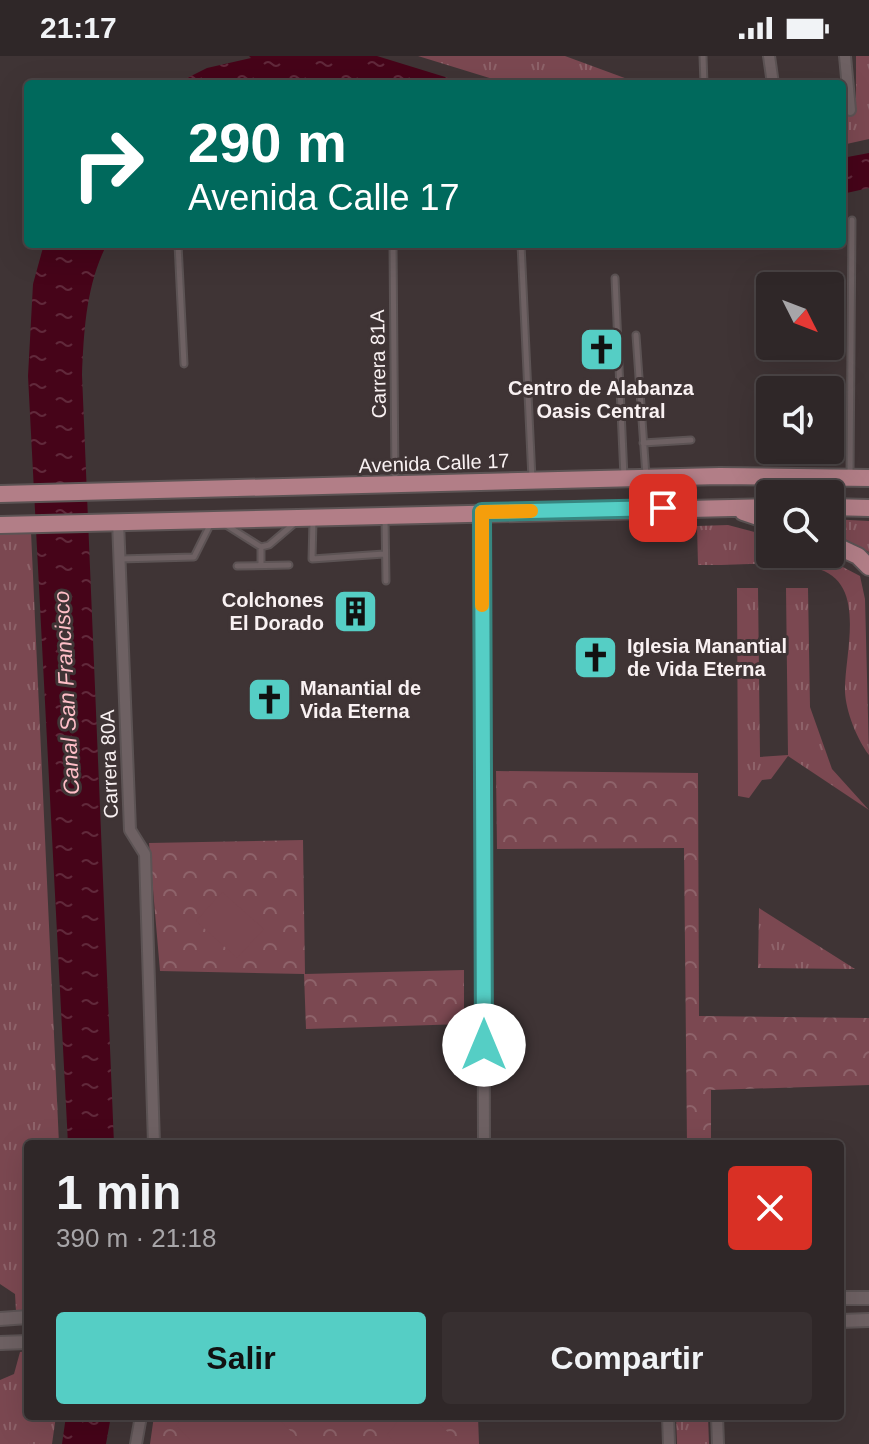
<!DOCTYPE html>
<html lang="es">
<meta charset="utf-8">
<style>
body{margin:0;font-family:Arial,sans-serif;background:#372f30;color:#f1f3f6;height:100vh;display:flex;flex-direction:column;font-size:30px;white-space:nowrap}
*{box-sizing:border-box;margin:0}
p{font-size:26px;color:#a7a5a8}
.icon{flex:none;width:44px;height:44px;fill:none;stroke:currentColor;stroke-width:2;stroke-linecap:round;stroke-linejoin:round}
.map{position:relative;flex:1;overflow:hidden}
.panel{position:absolute;left:24px;top:1084px;width:820px;height:280px;display:flex;flex-direction:column;background:#2f2728;border-radius:8px;box-shadow:0 8px 32px #0002,0 0 0 2px #4a4445}
.panel>*{flex:none}
.top-card{position:absolute;left:24px;top:24px;width:822px;height:168px;border-radius:8px;box-shadow:0 8px 32px #0002,0 0 0 2px #4a4445;background:#00695c;color:#fff;overflow:hidden}
.needle{width:52px;rotate:132deg}
.tools{position:absolute;left:756px;top:216px;display:grid;gap:16px}
.tools a{display:grid;place-items:center;width:88px;height:88px;border-radius:8px;background:#2f2728;box-shadow:0 8px 32px #0002,0 0 0 2px #4a4445;font-size:40px}
.pin{position:absolute;display:grid;place-items:center;width:68px;height:68px;color:#fff;margin:-34px;border-radius:16px;box-shadow:0 4px 12px #0006}
.me{position:absolute;width:88px;margin:-44px;rotate:0deg;stroke-linejoin:round;filter:drop-shadow(0 0 6px #0008)}
.turn{display:flex;align-items:center;gap:28px;height:168px;padding:0 32px;font-size:36px}
.turn .icon{width:104px;height:104px;stroke-width:2.5}
.turn b{display:block;font-size:56px;line-height:68px}
.round{display:grid;place-items:center;flex:none;width:84px;height:84px;border-radius:8px;background:#372f30}
.summary{display:flex;align-items:center;justify-content:space-between;height:136px;padding:0 32px}
h1{font-size:48px;font-weight:800;line-height:60px}
.button{display:flex;gap:16px;margin-top:auto;padding:16px 32px}
.button a{flex:1;height:92px;border-radius:8px;background:#55cec5;color:#111;font-size:32px;font-weight:800;line-height:92px;text-align:center}
.button a+a{background:#372f30;color:#f1f3f6}
.status{display:flex;justify-content:space-between;align-items:center;height:56px;padding:0 40px;background:#2f2728;direction:ltr}
.status svg{height:22px;fill:currentColor}
.map>svg:first-child{display:block}
.grass{fill:url(#grass-tufts)}
.forest{fill:url(#forest-crowns)}
.pitch{fill:#7b4851}
.water{fill:url(#water-ripples)}
.lines{fill:none;stroke-linecap:round;stroke-linejoin:round}
.service-casing{stroke:#5c5354;stroke-width:9}
.minor-casing{stroke:#5c5354;stroke-width:14}
.tertiary-casing{stroke:#5c5354;stroke-width:16}
.primary-casing{stroke:#5c5354;stroke-width:20}
.service{stroke:#6e6163;stroke-width:5}
.minor{stroke:#6e6163;stroke-width:10}
.tertiary{stroke:#6e6163;stroke-width:12}
.primary{stroke:#b27e87;stroke-width:16}
.route-casing{stroke:#378680;stroke-width:20}
.route{stroke:#55cec5;stroke-width:14}
.slow{stroke:#f59e0b;stroke-width:14}
.labels{text-anchor:middle;stroke-width:6;stroke-linejoin:round;paint-order:stroke}
.street-label{font-size:20px;fill:#f9f1f2;stroke:#3f3435}
.poi-label{font-size:20px;font-weight:bold;fill:#f9f1f2;stroke:#3f3435;text-anchor:start}
.water-label{font-size:22px;font-style:italic;fill:#febec7;stroke:#3f3435}
</style>
<div class="status"><b>21:17</b><svg viewBox="0 0 49 12"><path d="M0 12V9h3v3zM5 12V6h3v6zM10 12V3h3v9zM15 12V0h3v12zM26 1h20v11H26zM47 4h2v5h-2z"/></svg></div>
<div class="map">
<svg width="869" height="1388" viewBox="0 0 869 1388">
<defs>
<pattern id="grass-tufts" width="24" height="20" patternUnits="userSpaceOnUse" patternTransform="scale(2)"><rect width="24" height="20" fill="#7b4851"/><path d="M3 7l-1-3M5 7V3M7 7l1-3M15 17l-1-3M17 17v-4M19 17l1-3" fill="none" stroke="#8e636a"/></pattern>
<pattern id="forest-crowns" width="20" height="18" patternUnits="userSpaceOnUse" patternTransform="scale(2)"><rect width="20" height="18" fill="#7b4851"/><path d="M2 6a3 3 0 1 1 6 0M12 15a3 3 0 1 1 6 0" fill="none" stroke="#8e636a"/></pattern>
<pattern id="water-ripples" width="26" height="14" patternUnits="userSpaceOnUse" patternTransform="scale(2)"><rect width="26" height="14" fill="#460419"/><path d="M2 4q2-2 4 0t4 0M15 11q2-2 4 0t4 0" fill="none" stroke="#61293b"/></pattern>
</defs>
<rect width="100%" height="100%" fill="#3f3435"/>
<path class="grass" d="M418 0H565L641 28H509Z
M856 0H869V83L842 89V53L856 52Z
M830 463 869 465V496L830 475Z
M728 469 770 480V498H818L860 520 865 543 869 699C857 683 846 656 845 636 844 597 869 525 815 512 779 504 735 510 698 509L697 470Z
M31 476 59 1088H28V1255H16L15 1238 0 1228V478Z
M737 532H758L760 701 788 699 786 532H808L810 651 832 713 869 754 788 700 771 723 762 724 749 742 738 740Z
M759 852 855 913 758 912Z
M28 1295V1360H56L52 1388H0V1324L14 1318 20 1296Z
M676 1360H708L709 1388H677Z"/>
<path class="forest" d="M496 715 698 717 699 960 869 962V1029L711 1034V1088H687L684 792 497 793Z
M303 784 305 918 464 914V968L306 973 304 918 160 915 149 787Z
M154 1360H478L479 1388H150Z"/>
<path class="pitch" d="M222 836 264 873 237 902 196 865Z
M185 1360H275L304 1388H195L176 1370Z
M402 1360H430L459 1386 397 1388 387 1379Z"/>
<path class="water" d="M249 0H377L468 28H175L207 12 251 2Z
M869 97V132L842 138V102Z
M44 188H107C86 229 84 274 82 319L114 1088H68L28 320 33 228Z
M66 1360H111L106 1388H62Z"/>
<g class="lines">
<defs>
<path id="service" d="M703 0 704 28
M178 188 184 308
M393 188 395 427
M521 188 532 423
M615 222 624 421
M636 279 646 420
M643 387 691 384
M850 419 852 164
M385 463 386 525
M313 465 312 503 384 498
M226 469 261 491 269 489 296 466
M261 491V509
M119 503 194 501 211 467
M237 510 289 509"/>
<path id="minor" d="M769 0 773 28
M845 0 850 54
M482 456 484 1088
M118 465 130 774 145 798 154 1088
M668 1360 669 1388
M717 1360 718 1388
M136 1388 141 1360"/>
<path id="tertiary" d="M840 1242H869
M0 1263 28 1261
M840 1265 869 1264
M0 1287 28 1286"/>
<path id="primary" d="M0 438 720 420 869 422
M830 451 869 452
M743 456 770 465
M0 469 770 451
M830 487 858 500 869 511"/>
</defs>
<use href="#service" class="service-casing"/>
<use href="#minor" class="minor-casing"/>
<use href="#tertiary" class="tertiary-casing"/>
<use href="#primary" class="primary-casing"/>
<use href="#service" class="service"/>
<use href="#minor" class="minor"/>
<use href="#tertiary" class="tertiary"/>
<use href="#primary" class="primary"/>
</g>
<g class="lines">
<defs>
<path id="route" d="M484 989 482 456 663 452"/>
</defs>
<use href="#route" class="route-casing"/>
<use href="#route" class="route"/>
<path class="slow" d="M482 549V456L531 455"/>
</g>
<defs>
<symbol id="church-square" viewBox="-11 -11 22 22"><rect x="-9" y="-9" width="18" height="18" rx="4" fill="#55cec5" stroke="#3f3435"/><path d="M-1.2-6h2.4v3.5h3.3v2.4h-3.3V6h-2.4V-.1h-3.3v-2.4h3.3Z" fill="#111"/></symbol>
<symbol id="building-square" viewBox="-11 -11 22 22"><rect x="-9" y="-9" width="18" height="18" rx="4" fill="#55cec5" stroke="#3f3435"/><path d="M-4-6H4V6H1V3H-1V6H-4ZM-2.5-4.3h1.7v1.8h-1.7ZM.8-4.3h1.7v1.8H.8ZM-2.5-1h1.7V.8h-1.7ZM.8-1h1.7V.8H.8Z" fill="#111"/></symbol>
</defs>
<g fill-rule="evenodd">
<use href="#church-square" x="576" y="268" width="51" height="51"/>
<use href="#building-square" x="330" y="530" width="51" height="51"/>
<use href="#church-square" x="570" y="576" width="51" height="51"/>
<use href="#church-square" x="244" y="618" width="51" height="51"/>
</g>
<g class="labels">
<g class="street-label">
<text transform="translate(378 308) rotate(-91)" y="7">Carrera 81A</text>
<text transform="translate(434 407) rotate(-2)" y="7">Avenida Calle 17</text>
<text transform="translate(109 708) rotate(-92)" y="7">Carrera 80A</text>
</g>
<g class="poi-label">
<text x="601" y="339" text-anchor="middle">Centro de Alabanza<tspan x="601" dy="23">Oasis Central</tspan></text>
<text x="324" y="551" text-anchor="end">Colchones<tspan x="324" dy="23">El Dorado</tspan></text>
<text x="627" y="597">Iglesia Manantial<tspan x="627" dy="23">de Vida Eterna</tspan></text>
<text x="300" y="639">Manantial de<tspan x="300" dy="23">Vida Eterna</tspan></text>
</g>
<g class="water-label">
<text transform="translate(66 637) rotate(-93)" y="8">Canal San Francisco</text>
</g>
</g>
</svg>
<div class="tools">
<a><svg class="needle" viewBox="-14 -14 28 28"><path d="M0-13l5 13h-10z" fill="#e53935"/><path d="M0 13l5-13h-10z" fill="#a7a5a8"/></svg></a>
<a><svg class="icon" aria-label="sound" viewBox="0 0 24 24"><path d="M4 9h4l5-4v14l-5-4H4zM17 9q2 3 0 6"/></svg></a>
<a><svg class="icon" aria-label="search" viewBox="0 0 24 24"><circle cx="10" cy="10" r="6"/><path d="M15 15l6 6"/></svg></a>
</div>
<div class="pin" style="left:663px;top:452px;background:#d93025"><svg class="icon" aria-label="arrive" viewBox="0 0 24 24"><path d="M6 21V4h12l-3 4 3 4H6"/></svg></div>
<svg class="me" style="left:484px;top:989px" viewBox="-20 -20 40 40"><circle r="19" fill="#fff"/><path d="M0-13L10 11 0 6-10 11z" fill="#55cec5"/></svg>
<div class="top-card">
<div class="turn"><svg class="icon" aria-label="right" viewBox="0 0 24 24"><path d="M7 20v-9h11M14 6l5 5-5 5"/></svg><div><b>290 m</b>Avenida Calle 17</div></div>
</div>
<section class="panel">
<div class="summary"><div><h1>1 min</h1><p>390 m · 21:18</p></div><a class="round" style="background:#d93025;color:#fff"><svg class="icon" aria-label="close" viewBox="0 0 24 24"><path d="M6 6l12 12M18 6L6 18"/></svg></a></div>
<div class="button"><a>Salir</a><a>Compartir</a></div>
</section>
</div>
